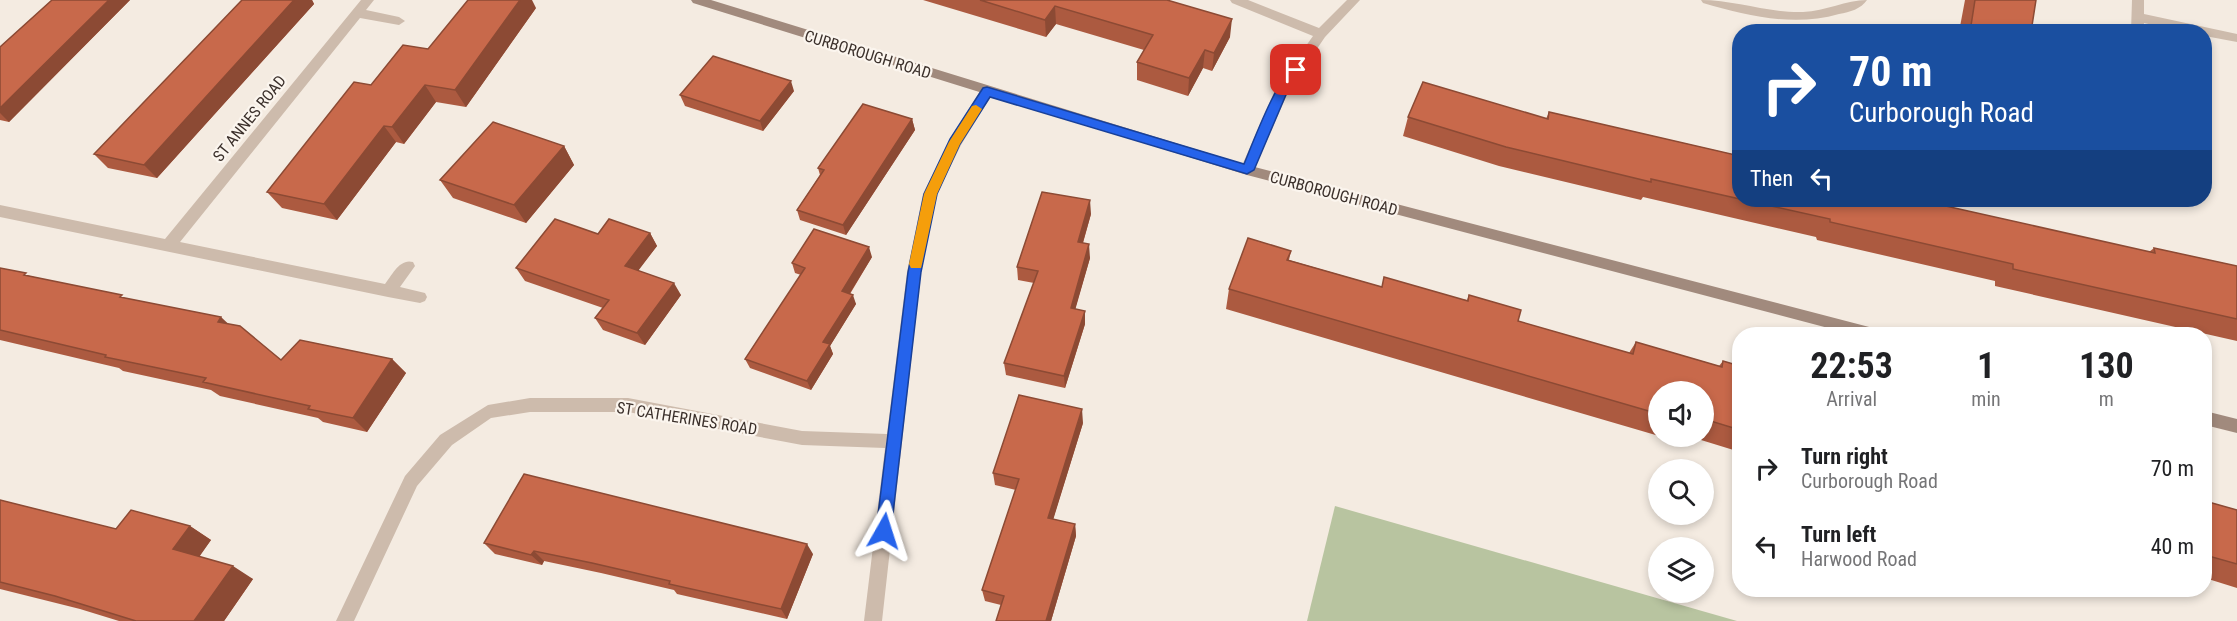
<!DOCTYPE html>
<style>
body{margin:0;font-family:"Roboto Condensed",sans-serif;background:#f6f6f6;color:#202124;height:100vh;display:flex;flex-direction:column;font-size:22px;white-space:nowrap}
*{box-sizing:border-box;margin:0}
p{font-size:20px;color:#757577}
.icon{flex:none;width:33px;height:33px;fill:none;stroke:currentColor;stroke-width:2;stroke-linecap:round;stroke-linejoin:round}
.map{position:relative;flex:1;overflow:hidden}
.panel{position:absolute;left:1732px;top:327px;width:480px;height:270px;display:flex;flex-direction:column;background:#fff;border-radius:24px;box-shadow:0 3px 9px #0003}
.panel>*{flex:none}
.top-card{position:absolute;left:1732px;top:24px;width:480px;height:183px;border-radius:24px;box-shadow:0 3px 9px #0003;background:#1a4fa0;color:#fff;overflow:hidden}
.buttons{position:absolute;left:1648px;top:381px;display:grid;gap:12px}
.buttons a{display:grid;place-items:center;width:66px;height:66px;border-radius:50%;background:#fff;box-shadow:0 3px 9px #0003;font-size:30px}
.pin{position:absolute;display:grid;place-items:center;width:51px;height:51px;color:#fff;margin:-26px;border-radius:12px;box-shadow:0 3px 9px #0006}
.me{position:absolute;width:66px;margin:-33px;rotate:6deg;stroke-linejoin:round;filter:drop-shadow(0 0 4px #0008)}
.turn{display:flex;align-items:center;gap:21px;height:126px;padding:0 18px;font-size:27px}
.turn .icon{width:78px;height:78px;stroke-width:2.5}
.turn b{display:block;font-size:42px;line-height:51px}
.then{display:flex;align-items:center;height:57px;padding:0 18px;background:#0003;gap:12px;font-size:22px}
.eta{display:flex;justify-content:space-evenly;align-items:center;height:102px;text-align:center}
.eta b{font-size:36px;font-weight:700;line-height:42px}
ul{padding:0;list-style:none}
li{display:flex;align-items:center;gap:18px;height:78px;padding:0 18px}
li div{flex:1}
li b{display:block;font-size:22px}
li em{font-style:normal}
.map>svg:first-child{display:block}
.green{fill:#b8c4a0}
.lines{fill:none;stroke-linecap:round;stroke-linejoin:round}
.lane{fill:#cdbbac;fill-rule:evenodd}
.street{fill:#cdbbac;fill-rule:evenodd}
.secondary{fill:#a18a7d;fill-rule:evenodd}
.wall{fill:#ac5a40}
.shaded-wall{fill:#8c4a34}
.building{fill:#c8694b;stroke:#8c4a34;stroke-width:1.5}
.route{fill:#2563eb;stroke:#184099;stroke-width:1.5}
.slow{fill:#f59e0b}
.labels{text-anchor:middle;stroke-width:4.5;stroke-linejoin:round;paint-order:stroke}
.street-label{font-size:16px;fill:#3b302b;stroke:#fbf5ee}
</style>
<div class="map">
<svg width="2237" height="621" viewBox="0 0 2237 621">
<rect width="100%" height="100%" fill="#f4ebe1"/>
<path class="green" d="M1335 506 1737 621H1307Z"/>
<g class="lines">
<path class="lane" d="M2132 0H2144V14L2237 34V42L2205 36V32H2184L2144 23 2143 32H2131Z"/>
<path class="street" d="M361 0H374L366 10 399 17 405 21 399 25 360 18 180 242 385 284C392 275 400 258 413 262L415 266 400 287 425 293 427 297 425 301 420 303 388 297 0 217V205L165 239Z
M1230 0H1248L1319 28 1347 0H1360L1325 37 1289 90 1254 170 1247 175 1240 170 1276 88 1313 36 1232 3Z
M1701 0C1735 0 1768 13 1803 12 1826 11 1846 0 1867 0 1861 9 1850 12 1839 14 1794 27 1747 16 1703 3Z
M987 86 994 91 961 145 937 194 921 272 882 621H864L885 448 802 445 628 412H530L491 418 452 445 417 486 354 621H336L405 476 440 435 488 405 530 398H628L802 431 887 434 907 272 923 194 950 139 982 88Z"/>
<path class="secondary" d="M691 0H711L1247 165 1873 328 1878 329 1881 334H1851L1247 175 693 3Z
M2205 411 2237 419V433L2205 425Z"/>
</g>
<path class="wall" d="M52 0H130L9 122 0 120V47Z
M242 0H312L314 4 157 178 108 168 94 154Z
M923 0H1167L1230 37 1212 71 1203 68 1188 96 1137 80V62L1144 50 1056 24 1046 37Z
M1965 0H2036L2031 32H1959Z
M536 8 466 107 436 102 404 144 396 142 337 220 282 208 267 192 371 85 428 49Z
M794 91 763 131 685 106 680 95Z
M1549 112 1740 156V200H1919L2149 252 2154 248 2237 266V341L1995 286V281L1817 240 1816 237 1643 197 1641 200 1499 166 1403 136 1408 117 1546 119Z
M912 119 915 130 846 235 800 220 797 210 820 175 818 168Z
M564 146 574 165 526 223 453 198 440 180Z
M1091 214 1083 243 1090 258 1075 309 1085 324 1065 388 1006 375 1004 363 1034 283 1018 280 1017 267Z
M650 233 657 246 638 270 681 295 645 345 603 330 595 318 603 308 525 281 516 268 598 234Z
M1291 251 1289 260 1382 287 1467 300 1469 295 1518 321 1629 353 1636 342 1719 366 1723 361 1740 366V452L1688 436H1704V392H1659V436L1226 309 1229 289Z
M872 257 850 294 856 304 830 346 833 354 811 390 750 368 745 359 801 275 795 273 792 263Z
M0 268 30 276 125 298 227 324 281 360 392 359 406 373 367 432 323 422 318 418 220 396 211 390 123 371 119 368 0 340Z
M1083 423 1053 519 1075 524 1076 536 1051 621H996L1001 605 985 601 982 590 1016 490 995 485 993 473Z
M1661 436H1688L1683 443Z
M0 500 116 529 190 526 211 540 199 556 253 579 224 621H119L80 609 0 589Z
M2205 501 2237 510V588L2205 578Z
M484 543 813 554 787 619 677 594 674 590 601 573 544 561 542 565 495 554Z"/>
<path class="shaded-wall" d="M109 0H130L9 122 0 113V108Z
M294 0H312L314 4 157 178 144 165Z
M520 0H532L536 8 466 107 455 90Z
M1055 6 1056 24 1046 37 1045 20Z
M1232 19 1230 37 1212 71 1214 53Z
M1205 50 1203 68 1188 96 1189 78Z
M791 81 794 91 763 131 760 121Z
M425 85 436 102 404 144 392 127Z
M912 119 915 130 846 235 843 225Z
M384 126 396 142 337 220 324 204Z
M564 146 574 165 526 223 514 205Z
M1090 200 1091 214 1079 256 1078 242Z
M650 233 657 246 632 279 625 266Z
M1089 244 1090 258 1072 321 1071 308Z
M869 247 872 257 845 301 842 291Z
M674 283 681 295 645 345 637 333Z
M853 295 856 304 830 346 833 354 811 390 807 381 823 342Z
M1085 311V324L1065 388 1064 376Z
M221 317 237 332 218 322Z
M392 359 406 373 367 432 353 418Z
M1082 409 1083 423 1050 530 1048 518Z
M1075 524 1076 536 1051 621H1046Z
M190 526 211 540 195 563 173 549Z
M807 544 813 554 787 619 781 609Z
M534 551 544 561 542 565 531 555Z
M233 566 253 579 224 621H194Z"/>
<path class="building" d="M52 0H109L0 108V47Z
M242 0H294L144 165 94 154Z
M468 0H520L455 90 425 85 392 127 384 126 324 204 267 192 354 82 371 85 403 45 428 49Z
M980 0H1167L1232 19 1214 53 1205 50 1189 78 1137 62 1153 35 1055 6 1045 20Z
M1975 0H2036L2031 32H1970Z
M713 56 791 81 760 121 680 95Z
M1423 82 1548 119 1549 112 1740 156V199L1651 179V182L1506 147 1408 117Z
M863 104 912 119 843 225 797 210 824 170 818 168Z
M493 122 564 146 514 205 440 180Z
M1042 192 1090 200 1078 242 1089 244 1071 308 1085 311 1064 376 1004 363 1038 271 1017 267Z
M1744 200H1919L2155 253 2154 248 2237 266V319L2013 269V264L1830 222V219Z
M555 219 598 234 609 219 650 233 625 266 674 283 637 333 595 318 609 300 516 268Z
M814 229 869 247 842 291 853 295 823 342 830 344 807 381 745 359 805 268 792 263Z
M1248 238 1291 251 1287 260 1382 287 1384 277 1468 301 1469 295 1521 310 1518 321 1633 354 1636 342 1722 367 1723 361 1740 366V430L1704 419V392H1659V414L1229 289Z
M0 268 26 273 24 275 122 295 120 297 221 317 218 322 240 326 281 360 300 340 392 359 353 418 308 409 310 406 203 382 206 378 105 357 106 355 0 330Z
M1019 395 1082 409 1048 518 1075 524 1046 621H996L1004 596 982 590 1019 479 993 473Z
M524 474 807 544 781 609 669 584 670 581 592 563 534 551 531 555 484 543Z
M0 500 116 529 131 510 190 526 173 549 233 566 194 621H136L55 596 0 582Z
M2205 501 2237 510V564L2205 555Z"/>
<path class="route" d="M1296 66 1302 70 1288 90 1254 170 1247 174 990 97 960 144 937 194 921 272 891 531 889 536 884 538 878 536 876 531 908 272 924 194 950 139 983 88 987 87 1244 164C1252 145 1279 72 1296 66Z"/>
<path class="slow" d="M976 105 982 109 960 144 937 194 922 264 921 268H911L909 264 924 194 949 142 972 106Z"/>
<g class="labels">
<g class="street-label">
<text transform="translate(868 54) rotate(17)" y="6">CURBOROUGH ROAD</text>
<text transform="translate(249 118) rotate(-51)" y="6">ST ANNES ROAD</text>
<text transform="translate(1334 193) rotate(15)" y="6">CURBOROUGH ROAD</text>
<text transform="translate(687 418) rotate(9)" y="6">ST CATHERINES ROAD</text>
</g>
</g>
</svg>
<div class="buttons">
<a><svg class="icon" aria-label="sound" viewBox="0 0 24 24"><path d="M4 9h4l5-4v14l-5-4H4zM17 9q2 3 0 6"/></svg></a>
<a><svg class="icon" aria-label="search" viewBox="0 0 24 24"><circle cx="10" cy="10" r="6"/><path d="M15 15l6 6"/></svg></a>
<a><svg class="icon" aria-label="layers" viewBox="0 0 24 24"><path d="M12 4l9 5-9 5-9-5zM3 14l9 5 9-5"/></svg></a>
</div>
<div class="pin" style="left:1296px;top:70px;background:#d93025"><svg class="icon" aria-label="arrive" viewBox="0 0 24 24"><path d="M6 21V4h12l-3 4 3 4H6"/></svg></div>
<svg class="me" style="left:884px;top:531px" viewBox="-20 -20 40 40"><path d="M0-17L14 15 0 8-14 15z" fill="#2563eb" stroke="#fff" stroke-width="4"/></svg>
<div class="top-card">
<div class="turn"><svg class="icon" aria-label="right" viewBox="0 0 24 24"><path d="M7 20v-9h11M14 6l5 5-5 5"/></svg><div><b>70 m</b>Curborough Road</div></div>
<div class="then">Then<svg class="icon" aria-label="left" viewBox="0 0 24 24"><path d="M17 20v-9H6M10 6l-5 5 5 5"/></svg></div>
</div>
<section class="panel">
<div class="eta">
<div><b>22:53</b><p>Arrival</p></div>
<div><b>1</b><p>min</p></div>
<div><b>130</b><p>m</p></div>
</div>
<ul>
<li><svg class="icon" aria-label="right" viewBox="0 0 24 24"><path d="M7 20v-9h11M14 6l5 5-5 5"/></svg><div><b>Turn right</b><p>Curborough Road</p></div><em>70 m</em></li>
<li><svg class="icon" aria-label="left" viewBox="0 0 24 24"><path d="M17 20v-9H6M10 6l-5 5 5 5"/></svg><div><b>Turn left</b><p>Harwood Road</p></div><em>40 m</em></li>
</ul>
</section>
</div>
